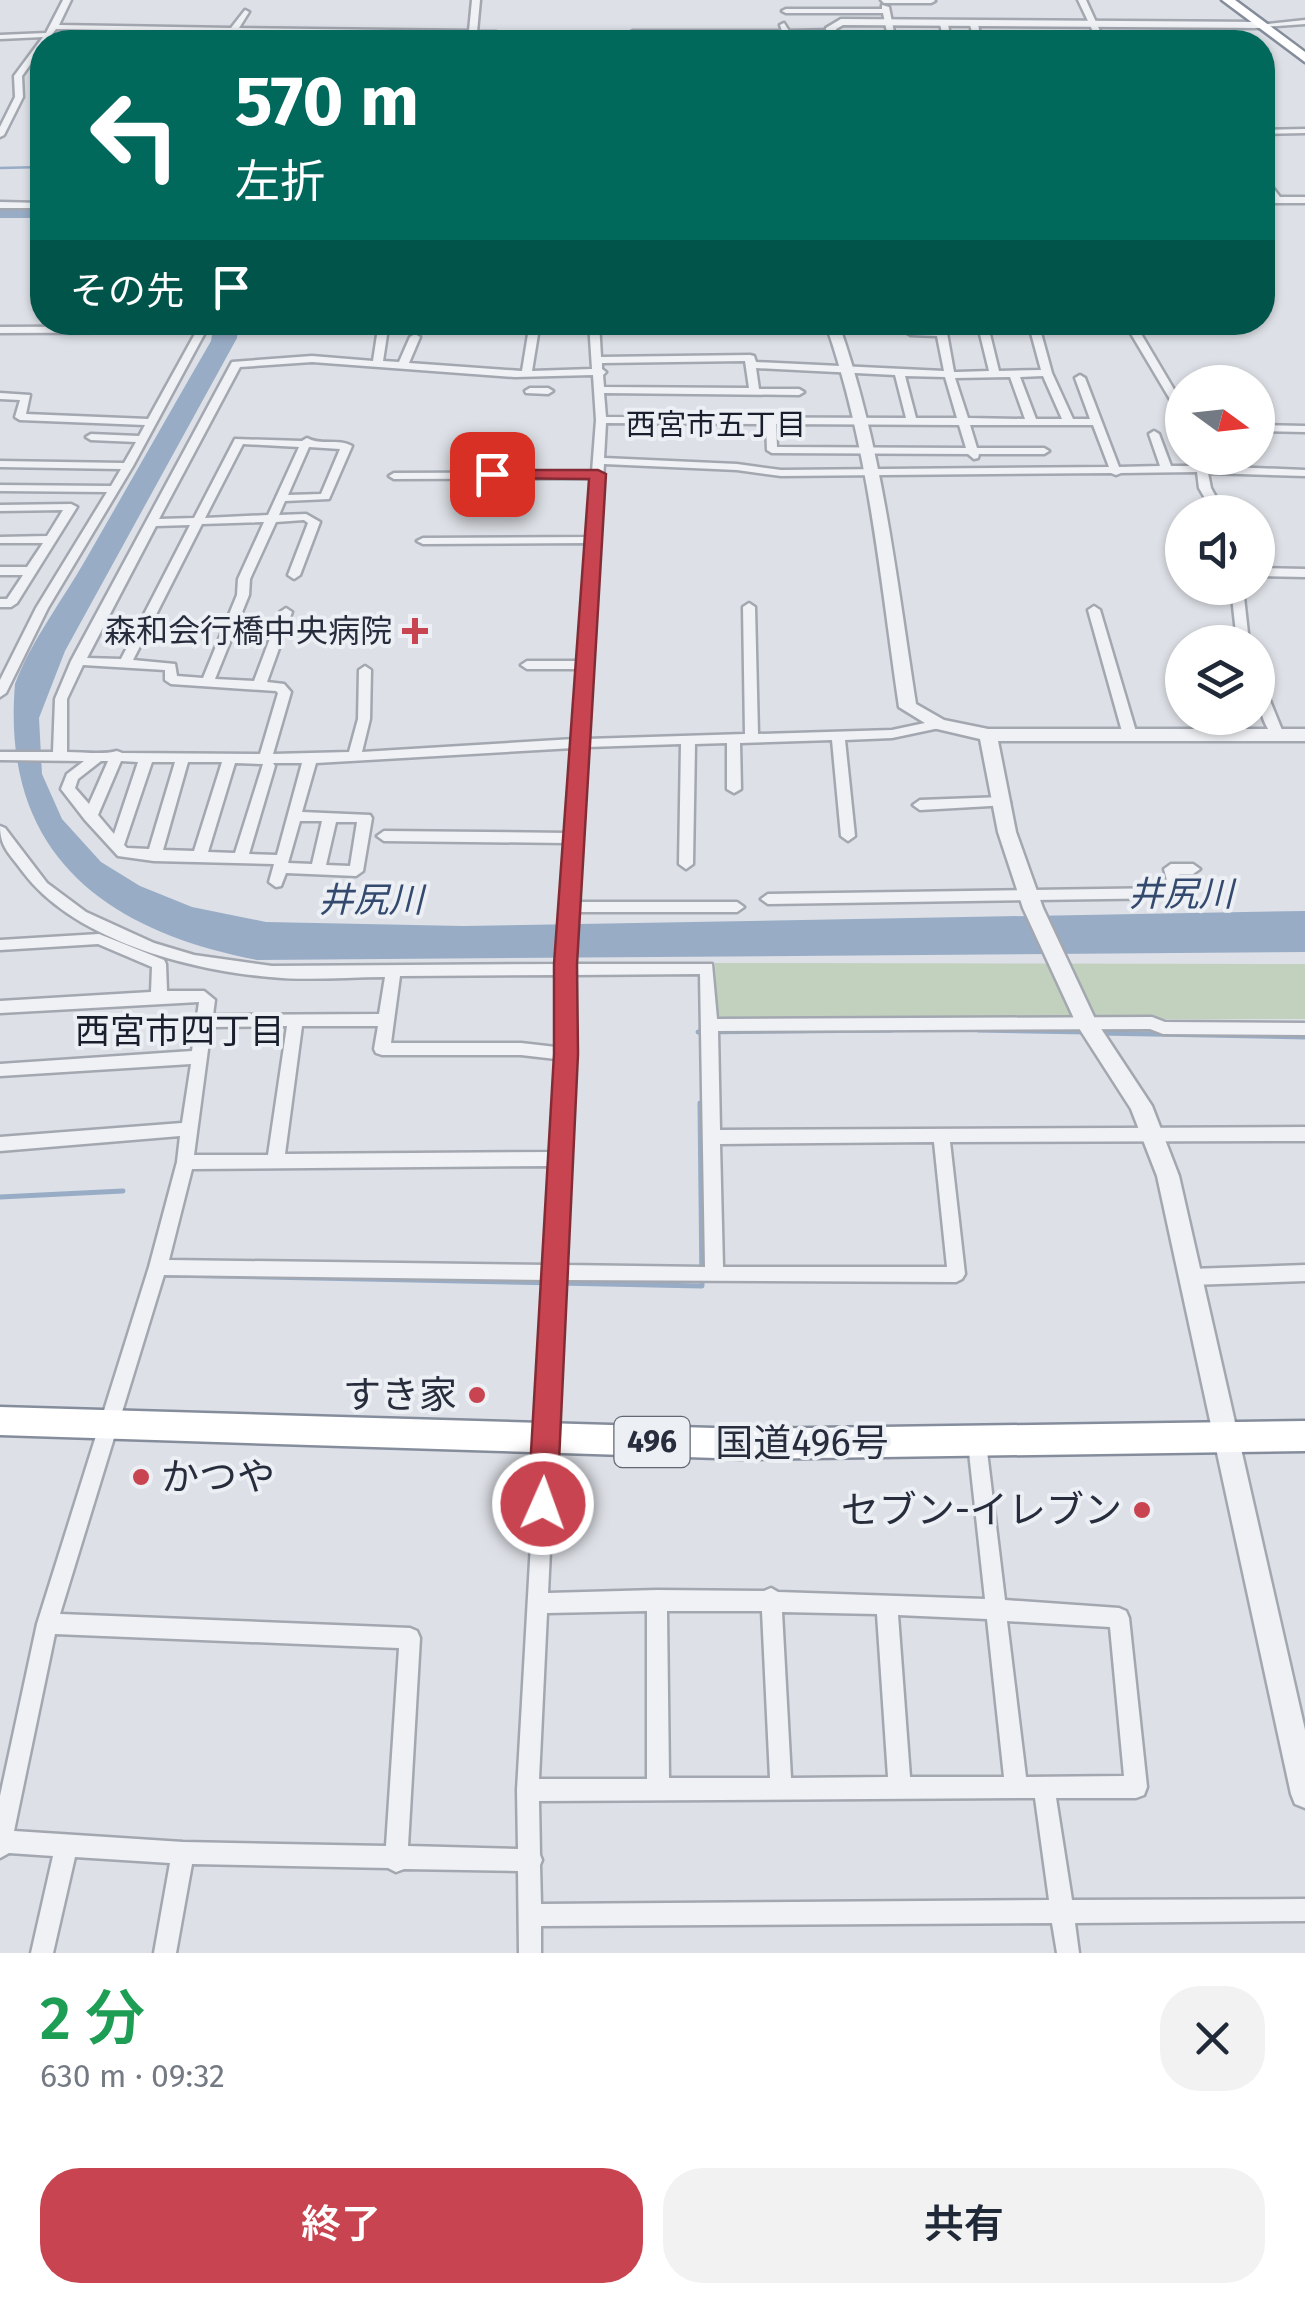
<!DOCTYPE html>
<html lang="ja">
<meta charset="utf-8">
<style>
body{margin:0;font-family:"Fira Sans","Noto Sans JP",sans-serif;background:#f2f2f3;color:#1f2937;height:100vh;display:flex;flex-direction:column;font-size:38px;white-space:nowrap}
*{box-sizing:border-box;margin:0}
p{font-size:32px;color:#747a83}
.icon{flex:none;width:55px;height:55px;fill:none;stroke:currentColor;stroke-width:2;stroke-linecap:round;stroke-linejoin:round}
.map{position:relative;height:1953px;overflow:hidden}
.drawer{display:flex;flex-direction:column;background:#fff;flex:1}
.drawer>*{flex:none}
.top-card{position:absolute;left:30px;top:30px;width:1245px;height:305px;border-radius:40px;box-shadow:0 2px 8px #0004;background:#00695c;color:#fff;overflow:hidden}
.needle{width:65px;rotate:105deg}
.fabs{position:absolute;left:1165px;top:365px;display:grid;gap:20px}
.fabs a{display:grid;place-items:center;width:110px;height:110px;border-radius:50%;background:#fff;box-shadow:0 2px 8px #0004;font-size:50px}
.pin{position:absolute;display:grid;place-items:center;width:85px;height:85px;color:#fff;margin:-42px;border-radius:20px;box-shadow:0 5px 15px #0006}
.me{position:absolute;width:110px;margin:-55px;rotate:2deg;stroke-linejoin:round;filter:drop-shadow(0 0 8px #0008)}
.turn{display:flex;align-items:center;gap:35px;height:210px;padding:0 40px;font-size:45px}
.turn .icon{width:130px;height:130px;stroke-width:2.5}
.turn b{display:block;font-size:70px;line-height:85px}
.then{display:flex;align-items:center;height:95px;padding:0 40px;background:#0003;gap:20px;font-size:38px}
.round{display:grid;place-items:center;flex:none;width:105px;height:105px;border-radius:40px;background:#f2f2f3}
.headline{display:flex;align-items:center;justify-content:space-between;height:170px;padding:0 40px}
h1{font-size:60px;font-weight:600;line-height:75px;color:#1e9e55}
.cta{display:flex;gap:20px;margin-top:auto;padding:20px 40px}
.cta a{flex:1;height:115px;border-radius:40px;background:#c94451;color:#fff;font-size:40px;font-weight:600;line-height:115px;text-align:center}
.cta a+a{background:#f2f2f3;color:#1f2937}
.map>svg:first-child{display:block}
.green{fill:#c2d0be}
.water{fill:#98acc6}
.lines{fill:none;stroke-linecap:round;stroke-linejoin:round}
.stream-far1{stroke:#98acc6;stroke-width:2.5}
.stream{stroke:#98acc6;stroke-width:5}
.river{fill:#98acc6;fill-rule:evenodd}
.minor-casing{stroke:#a3a7b0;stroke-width:5}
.tertiary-casing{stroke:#a3a7b0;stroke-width:5}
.trunk-casing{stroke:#858d9c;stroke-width:5}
.minor{fill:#eff1f5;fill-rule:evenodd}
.tertiary{fill:#eff1f5;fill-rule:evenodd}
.trunk{fill:#fff;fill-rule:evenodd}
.route{fill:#c94451;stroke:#832c35;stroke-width:2.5}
.poi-dot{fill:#c94451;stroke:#eceff4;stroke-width:4}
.labels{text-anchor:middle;stroke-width:8;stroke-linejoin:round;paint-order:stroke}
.far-neighbourhood-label{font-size:30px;fill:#191f2d;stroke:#eceff4}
.shield{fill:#eceff4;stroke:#626773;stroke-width:2.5}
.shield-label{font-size:30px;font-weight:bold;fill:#272d3c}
.poi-label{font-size:32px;fill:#272d3c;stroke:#eceff4;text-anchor:end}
.water-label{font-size:35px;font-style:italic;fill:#334a6e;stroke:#eceff4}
.neighbourhood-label{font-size:35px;fill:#191f2d;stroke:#eceff4}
.near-poi-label{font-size:38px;fill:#272d3c;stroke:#eceff4;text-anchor:end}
.near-street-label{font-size:38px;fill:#272d3c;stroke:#eceff4}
</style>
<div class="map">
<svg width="1305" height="1953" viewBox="0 0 1305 1953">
<rect width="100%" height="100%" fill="#dde0e6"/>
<path class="green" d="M715 963 1305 964V1019L725 1020 717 1015Z"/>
<path class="water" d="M214 323H238L237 338 65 651 39 718 42 774 62 819 101 862 140 886 192 907 266 922 463 926 1305 911V952L257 960C114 932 0 861 15 684 31 641 64 598 86 559 128 486 169 414 211 341Z"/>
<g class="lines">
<path class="stream-far1" d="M0 168 42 167"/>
<path class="stream" d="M978 1030 1087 1032
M698 1032 892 1030
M1098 1033 1305 1037
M0 1197 123 1191
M166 1275 702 1286 700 1103"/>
<path class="river" d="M0 206H42V218H0Z"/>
<defs>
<path id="minor" d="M63 0H71L59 25 231 28 245 10 249 12 239 28 469 31 472 0H480L477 32H496L502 42H495L491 36H476L475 42H469V36L56 29 46 42H42V48L22 76 23 97 4 135 0 137V127L15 97 14 76 43 37 0 39V35L46 33Z
M881 0H934L935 1 931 3H884Z
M1078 0H1086L1105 42H1098Z
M882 5 889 7 896 42H889L883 13H786L782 11 786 9H882Z
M1305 20V24L1261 27 1257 25Z
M944 22 948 24 951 42H944L940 24Z
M784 23 789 31 832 30 836 32 832 34 790 35V42H784L783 35H637L636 42H629V33L633 31H782L780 25Z
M974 23 978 25 982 42H975L970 25Z
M1305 129V133L1262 134V130Z
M1262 180H1267L1280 197H1305V203H1262V197H1272L1262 186Z
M0 202 42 203V208H0Z
M379 322H389L383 361 399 362 410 337 415 334 420 337 409 363 522 371 530 322H540L532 371 592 369 589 322H599L601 357 750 355 754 356 756 362 944 371 937 336 911 335 906 332 911 329 937 330 935 322H945L954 372H957L989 371 977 322H987L999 371 1041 370 1028 322H1038L1052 373 1073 419H1090L1075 378 1080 375 1085 378 1119 467 1160 466 1149 434 1154 431 1159 434 1171 466H1197L1196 458H1206L1207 466 1305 470V476L1208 473 1211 488 1224 512H1213L1199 488 1197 472 1121 473 1116 475 1111 473 781 476 737 470 604 464 587 739 745 734 743 607 749 603 755 607 758 734 892 730 939 720 945 724 944 727 892 738 845 740 855 836 848 841 841 836 832 740 740 743 741 789 734 793 727 789V743L695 744 693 864 686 869 679 864 681 744 587 747 577 902H737L744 907 737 912H577L573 964H712L717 1019 1152 1017 1165 1022 1305 1023V1035L1163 1034 1150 1029 718 1031 720 1130 1305 1127V1141L950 1142 965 1274 962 1279 956 1282 563 1280 548 1593 657 1590 764 1591 771 1588 778 1592 985 1599 968 1443 970 1437 977 1434 984 1437 986 1443 1005 1600 1119 1608 1126 1611 1129 1618 1147 1787 1144 1795 1136 1798H1056L1072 1900 1305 1899V1921L1075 1923 1079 1953H1057L1052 1923 541 1926V1953H519L518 1871 404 1869 396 1872 388 1868 192 1864 176 1953H154L170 1863 75 1857 53 1953H31L53 1856 9 1853 0 1858V1796L37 1624 149 1267 177 1162 180 1136 0 1151V1137L182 1123 191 1064 0 1076V1064L192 1051 199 1002 0 1013V1001L151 992 152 967 98 944 0 950V940L99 934 164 960 166 964 167 991H204L215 1000 213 1015 379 1014 385 977C347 977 307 981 270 977 189 970 74 940 23 872 11 855 0 848 0 826L5 828 47 883 86 912 154 943 194 955 272 966 559 964 567 843 384 841 377 836 384 831 568 833 573 748 316 763 302 812 370 815 372 818 363 871 356 876 286 873 281 886 276 887 269 882 274 864 154 861 118 856 85 820 61 789 67 774 84 761 0 760V752H53L55 699 71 661 232 362 312 356 373 361ZM745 361 749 388 604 387 603 375 606 372 602 369V363ZM312 362 515 377 593 375 596 420 592 472 394 473 389 476 394 479 592 478 588 537 423 538 417 541 423 544 587 543 579 661H527L521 665 527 669H579L574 739 362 752 370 719 371 670 365 666 359 670 358 719 349 752 273 754 291 692 284 684 267 682 292 612 286 608 280 612 254 681 215 679 249 595 250 579 276 522 304 520 308 523 288 575 294 579 300 575 320 522 306 514 279 515 285 501 329 499 352 446C339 438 320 446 307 438L302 441 235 439 194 518 159 519 240 367ZM756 368 895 375 906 418 606 417 604 393 799 395 804 392 799 389H759ZM905 376 945 377 957 418H916ZM1043 376 1062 419H1036L1020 377ZM1010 377 1025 419 968 418 955 378ZM606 423 766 424 767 450 772 453 968 454 974 459 978 458 979 454H1044L1049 451 1044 448H977L970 425H1093L1109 467 781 470 737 464 604 458ZM776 424 959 425 966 448 777 447ZM243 444 299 447 268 515 205 518ZM309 447 340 449 321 494 288 495ZM264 522 238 579 237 595 203 678 177 676 175 664 133 660 202 524ZM190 525 121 659 87 658 156 526ZM83 665 165 670V680L171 684 276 691 278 693 260 754 122 753 117 751C103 755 83 752 67 752V699ZM101 761H108L89 804 75 788 78 779ZM121 761 138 762 114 834 98 815ZM152 762H175L149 849 127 848 124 845ZM188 762H222L194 851 163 850ZM235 763 263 764 235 853 208 852ZM273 763H302L277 855 249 854 275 766ZM300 821H322L312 864 288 863ZM336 822H357L350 866 326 865ZM700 974 705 1267 564 1265 571 1058 574 1054 572 1050 573 975ZM558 975 556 1047 521 1043H391L400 976ZM287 1026 268 1155H194L211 1027ZM302 1026H378L374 1049 376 1053 382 1055H521L556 1059 553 1152 285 1154ZM934 1142 947 1267H723L720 1144ZM552 1166 547 1265 169 1260 192 1169ZM164 1275 546 1280 517 1790 518 1849 408 1846 420 1638 417 1631 410 1628 60 1614ZM647 1611V1779H539L547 1613ZM667 1611H762L770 1778H669ZM782 1612 877 1614 888 1777 791 1778ZM898 1615 987 1619 1004 1777H910ZM1007 1621 1110 1627 1124 1776 1026 1777ZM55 1634 399 1648 386 1846 183 1842 14 1831ZM1035 1798 1049 1900 541 1904 540 1865 542 1860 540 1855 539 1801Z
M1124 322H1134L1182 403V414L1177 411Z
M202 326 207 329 133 466 48 608 6 693 0 697V680L36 608 107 492 0 491V485L111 486 121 469 0 467V461L124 463 136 442 91 440 86 437 91 434 139 436 145 425 20 420 15 417 20 400 0 399V393L30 395 26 414 148 419 196 332 0 333V327Z
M530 388H548L553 391 548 394 526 393 525 391Z
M1258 425 1305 426V432L1258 431Z
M71 504 77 507 17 603 11 607H0V599H7L23 575H0V567H27L43 543H0V537L47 536 63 510 0 511V505Z
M1258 568 1305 569V577L1258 576Z
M1231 588H1243L1249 642H1237Z
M1094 606 1100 610 1137 735 1135 738 1130 739 1123 735 1088 610Z
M1258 682 1264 686 1284 735 1282 738 1277 739C1262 728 1257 701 1258 682Z
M1003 797 1010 802 1008 805 920 810 913 805 920 800Z
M1171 864H1193L1200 869 1193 874H1179L1184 893 1177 898 768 904 761 899 768 894 1169 888 1164 869Z
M1305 1265V1281L1190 1285 1184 1282 1181 1277 1184 1272 1190 1269Z"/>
<path id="tertiary" d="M841 19 1261 22 1266 25 1261 28 843 25 836 29 837 42H827L826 28Z
M825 322H838C882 445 896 576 916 704L944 720 988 729H1305V741H998L1016 832 1043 908 1096 1021 1152 1106 1179 1176 1305 1730V1808L1295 1804 1291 1794 1157 1176 1131 1109 1077 1025 1023 908 998 832 980 739 933 728 899 707C880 578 869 446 825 322Z"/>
<path id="trunk" d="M1222 0H1235L1305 52V62Z
M0 1407 748 1429 1305 1421V1451L748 1459 0 1435Z"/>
</defs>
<use href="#minor" class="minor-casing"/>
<use href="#tertiary" class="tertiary-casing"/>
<use href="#trunk" class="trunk-casing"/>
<use href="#minor" class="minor"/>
<use href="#tertiary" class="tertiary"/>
<use href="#trunk" class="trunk"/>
</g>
<path class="route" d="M492 470H598L606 474 577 964 578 1054 557 1504 553 1514 543 1518 532 1514 528 1504 554 1054V964L589 479 487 478 484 474Z"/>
<g class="poi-dot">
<path d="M410 616h10v10h10v10h-10v10h-10v-10h-10v-10h10z"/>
<circle cx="477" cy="1395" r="10"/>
<circle cx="141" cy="1477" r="10"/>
<circle cx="1142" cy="1510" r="10"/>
</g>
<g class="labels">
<g class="far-neighbourhood-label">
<text x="716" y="435">西宮市五丁目</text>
</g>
<rect class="shield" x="614.5" y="1417" width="75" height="50" rx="8"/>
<g class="shield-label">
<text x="652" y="1452">496</text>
</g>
<g class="poi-label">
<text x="392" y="642">森和会行橋中央病院</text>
</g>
<g class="water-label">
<text x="1181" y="906">井尻川</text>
<text x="371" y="912">井尻川</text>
</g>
<g class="neighbourhood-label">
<text x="180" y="1043">西宮市四丁目</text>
</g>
<g class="near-poi-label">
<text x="457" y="1408">すき家</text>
<text x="161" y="1490" text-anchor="start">かつや</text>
<text x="1122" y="1523">セブン-イレブン</text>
</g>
<g class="near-street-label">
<text x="802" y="1456">国道496号</text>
</g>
</g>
</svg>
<div class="fabs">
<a><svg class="needle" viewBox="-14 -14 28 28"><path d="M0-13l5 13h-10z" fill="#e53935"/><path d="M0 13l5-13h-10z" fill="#747a83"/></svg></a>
<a><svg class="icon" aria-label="sound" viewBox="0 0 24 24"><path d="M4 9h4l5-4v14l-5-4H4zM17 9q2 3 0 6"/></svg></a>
<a><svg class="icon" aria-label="layers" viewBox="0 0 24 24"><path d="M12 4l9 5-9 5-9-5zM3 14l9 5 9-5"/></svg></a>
</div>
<div class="pin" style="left:492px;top:474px;background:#d93025"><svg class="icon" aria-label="arrive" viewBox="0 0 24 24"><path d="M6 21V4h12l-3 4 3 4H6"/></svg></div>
<svg class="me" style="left:543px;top:1504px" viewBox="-20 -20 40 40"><circle r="17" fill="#c94451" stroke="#fff" stroke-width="3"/><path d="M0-11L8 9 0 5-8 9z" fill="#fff"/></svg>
<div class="top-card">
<div class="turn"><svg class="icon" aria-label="left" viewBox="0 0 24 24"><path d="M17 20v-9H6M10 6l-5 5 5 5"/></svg><div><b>570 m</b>左折</div></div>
<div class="then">その先<svg class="icon" aria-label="arrive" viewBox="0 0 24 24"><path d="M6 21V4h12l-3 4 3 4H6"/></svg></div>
</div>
</div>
<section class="drawer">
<div class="headline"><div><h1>2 分</h1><p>630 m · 09:32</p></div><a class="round"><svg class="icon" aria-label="close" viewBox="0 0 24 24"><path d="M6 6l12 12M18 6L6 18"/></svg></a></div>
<div class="cta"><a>終了</a><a>共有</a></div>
</section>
